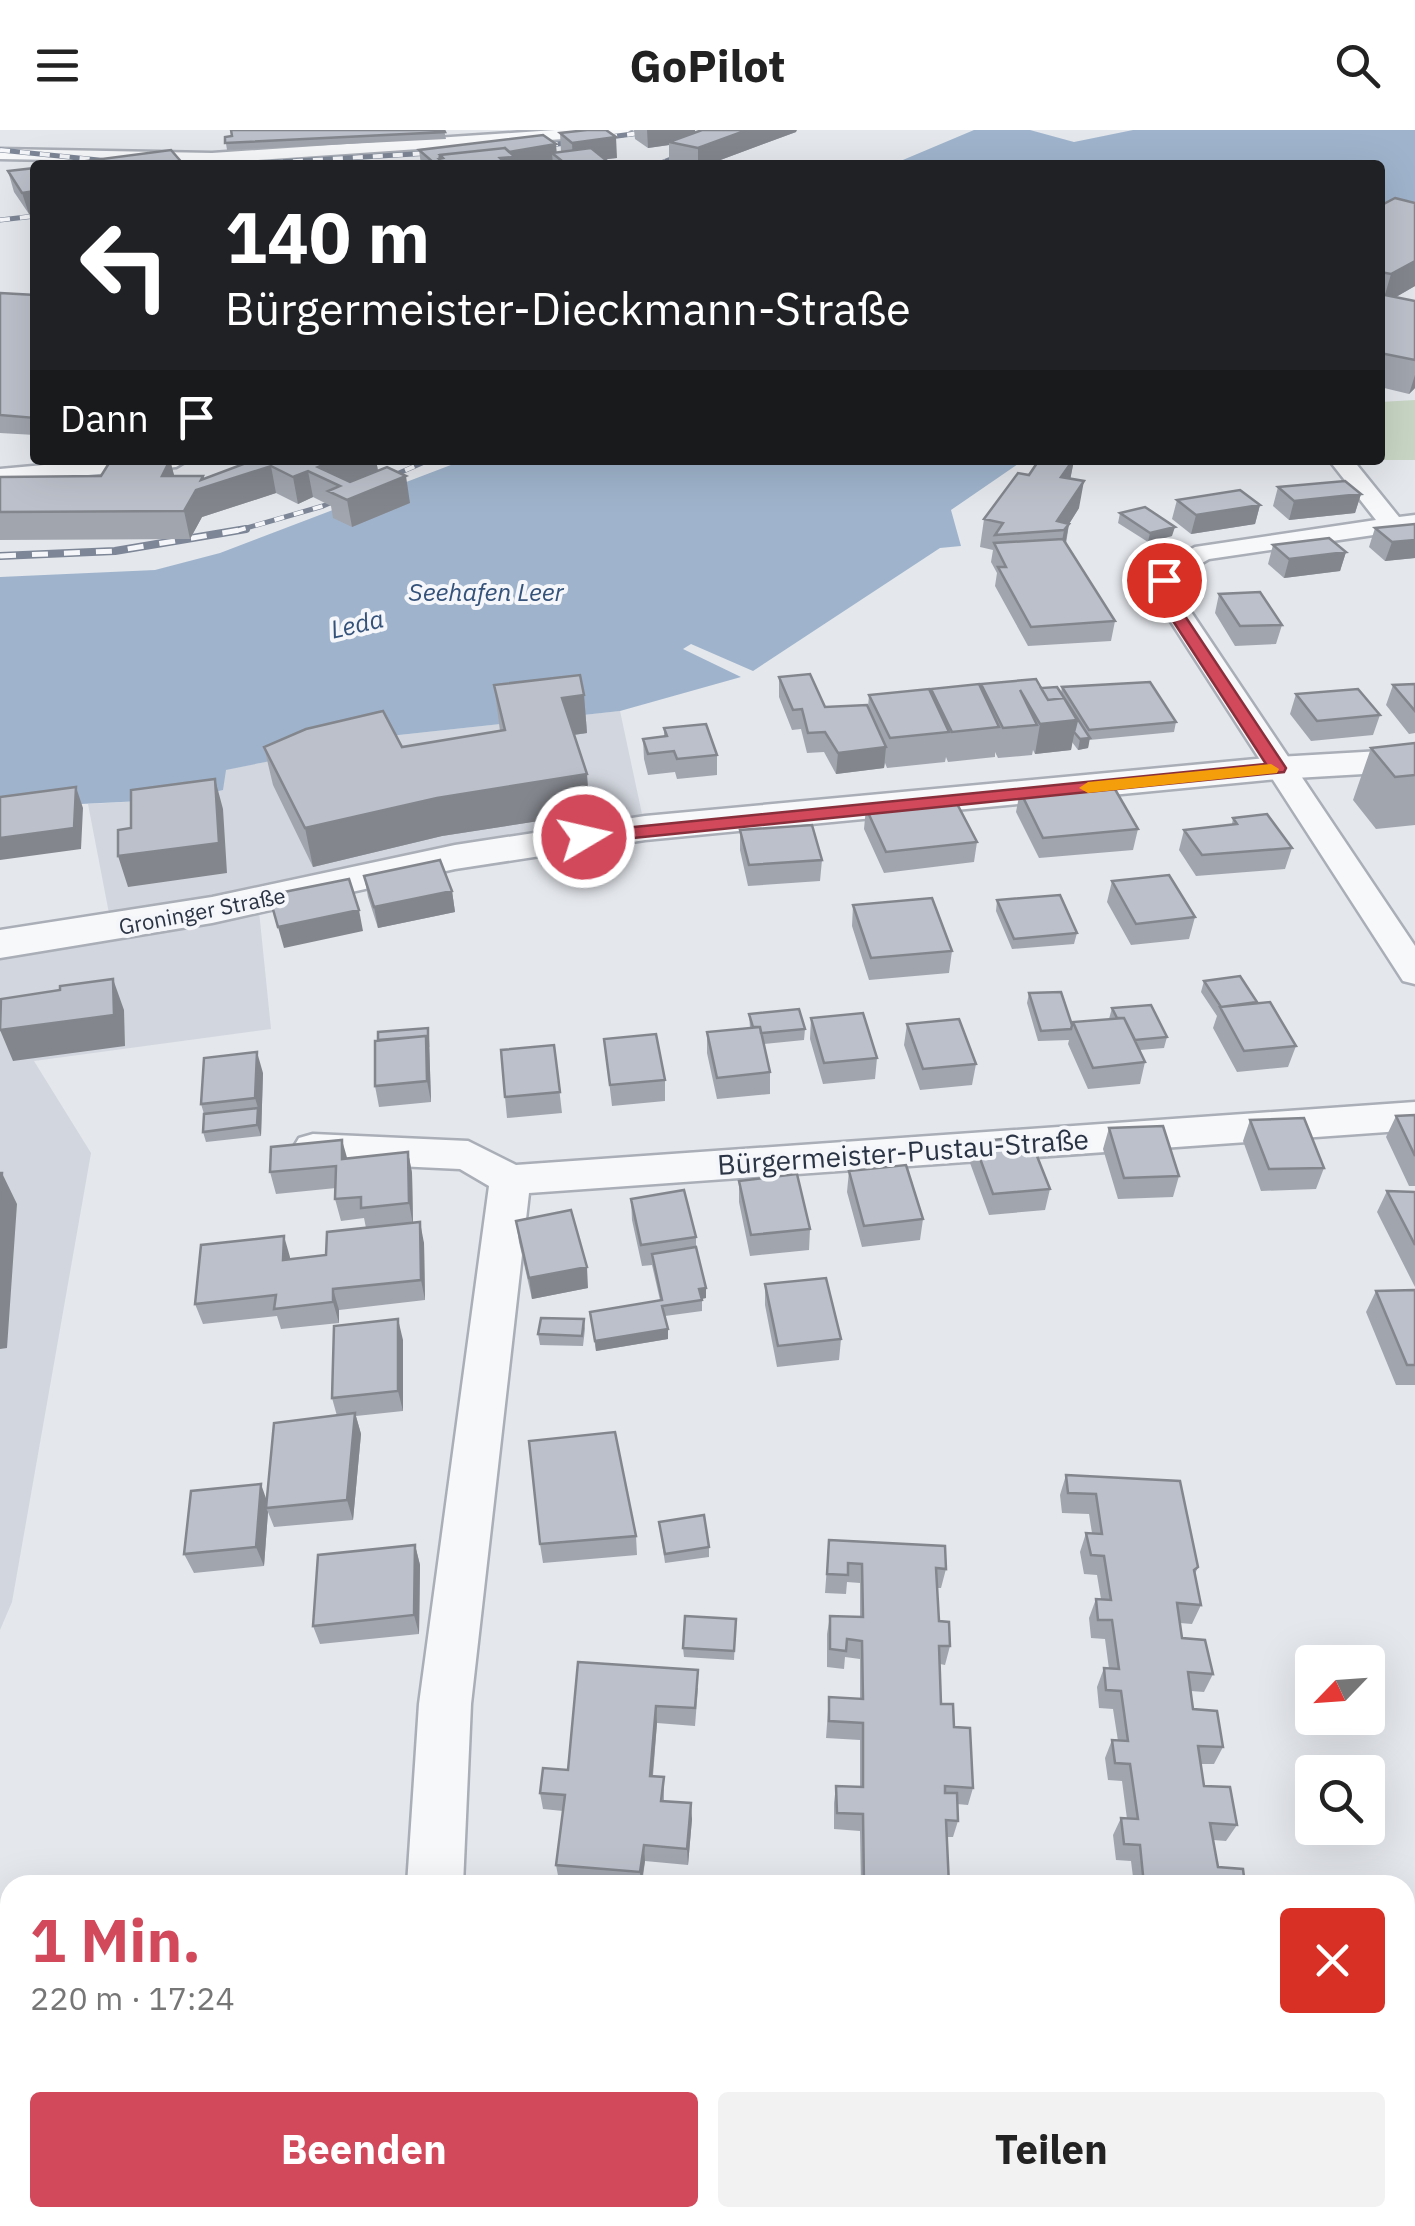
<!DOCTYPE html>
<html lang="de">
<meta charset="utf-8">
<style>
body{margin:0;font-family:"IBM Plex Sans",sans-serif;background:#f2f2f2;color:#222;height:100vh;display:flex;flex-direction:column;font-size:38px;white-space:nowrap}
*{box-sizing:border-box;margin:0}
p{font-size:32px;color:#767676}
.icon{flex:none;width:55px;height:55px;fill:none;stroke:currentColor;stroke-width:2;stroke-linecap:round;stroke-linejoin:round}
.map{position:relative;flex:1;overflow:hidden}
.sheet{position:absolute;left:0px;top:1745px;width:1415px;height:352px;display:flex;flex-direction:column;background:#fff;border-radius:30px 30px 0 0;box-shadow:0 10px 40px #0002}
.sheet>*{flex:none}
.top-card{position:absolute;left:30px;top:30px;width:1355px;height:305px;border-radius:10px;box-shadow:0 10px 40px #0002;background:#202124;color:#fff;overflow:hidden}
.needle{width:65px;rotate:245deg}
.buttons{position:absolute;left:1295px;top:1515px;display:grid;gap:20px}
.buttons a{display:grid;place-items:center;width:90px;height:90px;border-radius:10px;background:#fff;box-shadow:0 10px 40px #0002;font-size:50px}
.pin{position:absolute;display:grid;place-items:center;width:85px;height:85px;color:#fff;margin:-42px;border:5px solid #fff;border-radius:50%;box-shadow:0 2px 10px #0007}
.me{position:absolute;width:110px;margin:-55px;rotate:81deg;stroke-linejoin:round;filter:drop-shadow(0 0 8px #0008)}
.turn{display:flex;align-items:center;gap:35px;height:210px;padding:0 30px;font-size:45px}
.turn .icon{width:130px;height:130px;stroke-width:2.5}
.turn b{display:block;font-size:70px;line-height:85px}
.then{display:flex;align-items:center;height:95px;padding:0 30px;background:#0003;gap:20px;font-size:38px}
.round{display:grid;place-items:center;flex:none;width:105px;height:105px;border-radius:10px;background:#f2f2f2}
.overview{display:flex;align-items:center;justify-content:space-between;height:170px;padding:0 30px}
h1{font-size:60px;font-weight:800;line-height:75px;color:#d1495b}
.primary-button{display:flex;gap:20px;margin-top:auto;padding:20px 30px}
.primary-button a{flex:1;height:115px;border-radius:10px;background:#d1495b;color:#fff;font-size:40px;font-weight:800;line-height:115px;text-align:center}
.primary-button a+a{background:#f2f2f2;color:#222}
header{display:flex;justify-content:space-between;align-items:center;height:130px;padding:0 30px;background:#fff;font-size:45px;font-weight:800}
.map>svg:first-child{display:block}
.built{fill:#d2d6de}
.green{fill:#c9d6c5}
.water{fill:#9fb4cc}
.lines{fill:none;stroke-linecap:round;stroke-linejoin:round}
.minor-casing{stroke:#a9aeb7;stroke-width:5}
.tertiary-casing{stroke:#a9aeb7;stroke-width:5}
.minor{fill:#f7f8fa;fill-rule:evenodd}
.tertiary{fill:#f7f8fa;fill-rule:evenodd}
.rail-far1-casing{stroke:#7d8696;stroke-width:5}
.rail-casing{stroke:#7d8696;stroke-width:8}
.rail-far1{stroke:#f4f6f9;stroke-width:4;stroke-dasharray:10;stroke-linecap:butt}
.rail{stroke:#f4f6f9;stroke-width:5;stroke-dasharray:16;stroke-linecap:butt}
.wall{fill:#a1a5ae}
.shaded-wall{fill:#83868d}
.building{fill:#bbc0ca;stroke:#83868d;stroke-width:2.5}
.route{fill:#d1495b;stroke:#882f3b;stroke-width:2.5}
.slow{fill:#f59e0b}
.labels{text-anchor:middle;stroke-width:8;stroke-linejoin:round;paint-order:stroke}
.far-street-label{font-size:22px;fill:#2b3445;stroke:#f4f6f9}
.far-water-label{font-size:25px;font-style:italic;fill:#34527a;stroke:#f4f6f9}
.street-label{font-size:28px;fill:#2b3445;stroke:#f4f6f9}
</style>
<header><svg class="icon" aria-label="menu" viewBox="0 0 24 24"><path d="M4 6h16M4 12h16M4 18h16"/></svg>GoPilot<svg class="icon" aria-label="search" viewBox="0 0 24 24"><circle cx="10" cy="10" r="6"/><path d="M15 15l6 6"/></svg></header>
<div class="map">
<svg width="1415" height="2096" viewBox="0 0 1415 2096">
<rect width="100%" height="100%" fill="#e4e7ec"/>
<path class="built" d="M620 581 645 698 112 799 88 674 182 669 225 640 399 605Z
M259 781 271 899 34 931 91 1023 12 1472 0 1500V830Z"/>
<path class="green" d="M1415 270V330H1341H1380V272Z
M10 1887V2088H350L349 2096H0V1891Z"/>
<path class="water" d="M974 0H1030L1074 12 1133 0H1415V82L1380 87V35H891Z
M464 330H1024L951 380 961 416 940 418 753 541 691 514 683 519 741 547 620 581 399 605 226 640 223 660 182 669 0 678V447L155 440 220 423Z"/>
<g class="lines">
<defs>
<path id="minor" d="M555 0H631L623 5 212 33 0 29V19L212 23Z
M99 330H188L176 337 0 353V339Z
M1329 330H1353L1399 387 1415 385V399L1209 429 1181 445 1177 461 1415 816V854L1403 851 1151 461 1163 435 1195 417 1376 390Z
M1415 972V1000L529 1063 471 1574 463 1755H407L419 1574 489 1056 460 1039 313 1032 299 1028 293 1018 299 1008 313 1004 468 1011 516 1035Z
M357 2088H421L419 2096H355Z"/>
<path id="tertiary" d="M1415 619V641L1278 649 645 710 455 739 212 793 0 828V800L212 767 455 715 645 686 1278 627Z"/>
</defs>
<use href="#minor" class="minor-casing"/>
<use href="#tertiary" class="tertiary-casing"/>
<use href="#minor" class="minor"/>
<use href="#tertiary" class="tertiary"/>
<defs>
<path id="rail-far1" d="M528 18 662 0
M0 20 118 32
M153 33H262L448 22
M656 35 743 0
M0 90 35 86
M236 401 323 376 429 330"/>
<path id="rail" d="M0 426 115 421 246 399"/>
</defs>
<use href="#rail-far1" class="rail-far1-casing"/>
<use href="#rail" class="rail-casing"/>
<use href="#rail-far1" class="rail-far1"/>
<use href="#rail" class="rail"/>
</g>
<path class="wall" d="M444 0 446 9 227 20 225 7Z
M634 0H695V2H796L707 35H682L669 32V15L648 18 635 9Z
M560 3 617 28 605 29 612 35H421L419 20 561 22Z
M35 38V84H29L14 62 8 41Z
M1415 73V156L1396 167 1415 171V258L1409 264 1380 257V76Z
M0 163 35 165V305L0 303Z
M170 330 174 346 203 349 254 330H376L378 341 410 373 352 397 333 388 331 376 313 367 298 374 276 363 202 387 190 409 0 410V347L101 346Z
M1074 330 1070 349 1079 378 1069 394 1066 414 1115 491 1111 511 1028 516 995 456 997 443 991 432 993 420 980 417 984 389 1029 345Z
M1278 357 1361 364 1355 383 1289 390 1273 376Z
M1177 370 1260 375 1255 394 1191 404 1172 389Z
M1120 383 1172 406 1148 412 1118 393Z
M1415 394V428L1385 431 1369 417 1375 398Z
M1273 415 1346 422 1340 441 1284 448 1268 434Z
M1219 464 1282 495 1276 514 1235 516 1215 483Z
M779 547 825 577H868L869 565 931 564V559H981V554L1041 558 1061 563 1062 557 1176 592 1174 602 1089 610 1088 618 1078 620 1072 612 1071 620 1035 624 1033 620 1032 625 998 628 995 622V627L948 632 946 627 945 632 887 638 885 633 884 638 836 644 824 622 807 623 801 599 792 600 779 567Z
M1415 554V603L1409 604 1386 575 1393 555Z
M494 555 584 565 587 603 574 605 590 683 442 706 313 737 273 655 264 617H402L500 601Z
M1296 564 1380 585 1373 605 1311 611 1290 584Z
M664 598 717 625V645L677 649 675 642 648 645 644 629 643 609 664 607Z
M1415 613V695L1376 699 1353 670 1371 618Z
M1020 661 1138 699 1133 720 1039 728 1016 682Z
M866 678 977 712 974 732 884 743 864 699Z
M1233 688 1292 718 1285 739 1196 746 1179 720 1184 700 1232 694Z
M740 700 822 730 820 751 748 756 740 720Z
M364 746 452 761 455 782 378 798 368 767Z
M1112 751 1195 787 1189 809 1131 815 1107 772Z
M997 770 1077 803 1074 814 1012 819 996 781Z
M853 775 952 821 949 843 869 850 852 796Z
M1204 851 1257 872 1296 916 1288 937 1237 942 1213 898 1217 886 1201 862Z
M1029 863 1072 895 1073 892 1109 889 1112 878 1167 907 1164 918 1140 920 1145 932 1140 954 1088 959 1068 914 1069 910 1038 911 1027 873Z
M749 884 805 899 804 910 764 914 770 942V964L717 969 707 923V902L750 898Z
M811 888 877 928 875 949 823 954 810 909Z
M907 894 976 934 972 955 920 960 904 915Z
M428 898 429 908 431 972 379 977 375 956Z
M604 909 665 950V971L612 976Z
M554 915 562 983 507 988 505 967Z
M263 943 261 1006 206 1012 203 1002 204 984 201 974Z
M1415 985V1056H1409L1386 1007 1396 986Z
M1250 990 1324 1038 1316 1059 1261 1061 1243 1011Z
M1109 998 1179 1046 1173 1067 1118 1069 1103 1019Z
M974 1012 1050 1059 1045 1080 989 1085 970 1033Z
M408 1022 412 1043 413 1093 424 1113 425 1170 339 1180V1193L281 1199 277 1186 203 1194 195 1174 290 1129 326 1125 366 1098 364 1088 341 1091 335 1069 336 1058 276 1064 270 1042 347 1028Z
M849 1041 923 1089 920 1110 862 1117 847 1062Z
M739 1051 810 1099 809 1120 750 1126 739 1072Z
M1387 1061 1415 1062V1157L1377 1082Z
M631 1069 696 1107V1117L706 1168 702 1169V1181L665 1186 668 1209 596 1221 590 1182 660 1170 652 1135 642 1136 632 1090Z
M516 1091 588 1158 532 1169 519 1112Z
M765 1154 841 1209 839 1230 777 1237 765 1175Z
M1415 1160V1255H1396L1366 1182 1376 1161Z
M584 1189 585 1199 583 1216 540 1215 538 1204Z
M403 1210V1281L356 1286 361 1304 353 1390 274 1397 268 1382 264 1436 194 1443 184 1424 267 1370 337 1286 332 1268Z
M1066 1345 1180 1351 1198 1437 1195 1444 1201 1475 1192 1494 1180 1493 1182 1508 1213 1544 1204 1562 1191 1561 1193 1579 1223 1617 1214 1634H1201L1204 1656 1237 1695 1226 1711 1213 1710 1218 1737 1245 1755H1134L1131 1731 1116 1730 1113 1705 1121 1688 1127 1689 1122 1651 1108 1650 1105 1628 1112 1610 1118 1611 1113 1579 1099 1578 1097 1557 1104 1538 1109 1539 1105 1509 1091 1508 1089 1488 1096 1469H1101L1097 1445 1084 1444 1080 1422 1086 1403H1092L1089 1384 1062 1383 1060 1365Z
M659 1392 709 1417V1427L665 1433Z
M636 1406 637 1425 543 1433 540 1414Z
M829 1410 946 1439 941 1458H937L939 1491 950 1516 945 1535 940 1534 941 1574 954 1597 973 1658 968 1675 957 1674 958 1691 953 1707H947L949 1755H861L860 1701 834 1699V1673L836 1656 860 1657V1610L826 1608 829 1567 860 1569V1529L845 1527 844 1539 827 1537V1504L830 1486 860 1487V1453L847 1452 846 1464 825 1463Z
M415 1415 420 1435 419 1504 320 1514 313 1496Z
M736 1489 734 1530 684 1527 683 1518Z
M578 1532 698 1558 695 1596 657 1593 653 1646 664 1647V1671L692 1689 688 1735 645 1731 642 1755H613L559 1751 556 1735 563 1681 543 1679 540 1663 568 1640Z
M1235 2088H1345L1347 2096H1236Z"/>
<path class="shaded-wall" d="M647 0H695V11L669 12V15L648 18Z
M747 0H797L796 2 707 35H698V18Z
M616 7 617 28 573 33 572 13Z
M556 14 557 26 552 23 553 35H446L444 33Z
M35 61V84H29L22 63Z
M1415 131V156L1382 175 1391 144Z
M1415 245V258L1409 264Z
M170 330 177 356 162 346Z
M335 330H376L378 341 340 356 318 337Z
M1074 330 1069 356 1061 347Z
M271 336 276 363 202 387 190 409 184 381 203 346 205 357Z
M308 341 313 367 298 374 293 347Z
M406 346 410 373 352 397 347 370Z
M1084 351 1079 378 1069 394 1064 421 1059 428 1064 400 1057 391Z
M1361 364 1355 383 1289 390 1294 371Z
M1260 375 1255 394 1191 404 1196 385Z
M1175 397 1172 406 1148 412 1150 403Z
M1415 410V428L1385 431 1392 412Z
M1346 422 1340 441 1284 448 1289 429Z
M584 565 587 603 565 606 562 568Z
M1077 590 1071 620 1035 624 1040 594Z
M1090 608 1088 618 1078 620 1080 609Z
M886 617 884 638 836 644 838 623Z
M587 644 590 683 442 706 313 737 305 698 437 668Z
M215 649 223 679 227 743 128 757 118 726Z
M76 657 83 678 81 719 0 730V708Z
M452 761 455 782 378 798 374 777Z
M359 780 363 801 284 818 278 797Z
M113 849 124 880 125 916 13 931 0 900Z
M428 898 429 908 431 972 427 951 426 906Z
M257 922 263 943 261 1006 257 995 258 978 255 968Z
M342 1010 348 1031 342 1029Z
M408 1022 412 1043 413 1095 409 1073Z
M2 1043 17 1074 7 1218 0 1219V1071Z
M420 1092 424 1113 425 1170 421 1150Z
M284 1106 290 1127 289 1151 283 1130Z
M587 1137 588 1158 532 1169 529 1148Z
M706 1158V1168L699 1169V1159Z
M333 1159 339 1180V1193L333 1172Z
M398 1189 403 1210V1281L398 1261Z
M668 1199V1209L596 1221 595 1211Z
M355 1283 361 1304 353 1390 347 1370Z
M261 1354 268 1374 266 1378 268 1382 264 1436 256 1417Z
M415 1415 420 1435 419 1504 414 1485Z
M656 1576 657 1593 651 1663 650 1646Z
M691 1673 692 1689 688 1735 687 1719Z
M644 1715 645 1731 641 1755 640 1742Z"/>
<path class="building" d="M231 0H444L445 2 225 13V7L232 6Z
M587 0H606L616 7 572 13 560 3Z
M702 0H747L698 18 669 12Z
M543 5 556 14 509 22 505 18 440 25 439 32 434 33 419 20Z
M505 18 515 27 500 28 507 35H446L439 29 443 28 440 25Z
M591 18 612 35H567L552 23Z
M171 20 184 35H56Z
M35 38V61L22 63 8 41Z
M1395 68 1415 73V131L1391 144 1380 142V76Z
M0 163 35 165V288L0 285Z
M1380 164 1415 171V230L1380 223Z
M111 330H170L162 346H203L201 350 254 330H335L318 337 350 352 387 337 406 346 347 370 328 361 340 356 308 341 293 347 271 336 196 360 184 381 0 382V347L101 346Z
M1039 330H1073L1061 347 1084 351 1057 391 1069 394 1064 400 995 405 1003 393 984 389 1018 343 1029 345Z
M1345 351 1361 364 1294 371 1278 357Z
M1240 360 1260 375 1196 385 1177 370Z
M1145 377 1175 397 1150 403 1120 383Z
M1415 394V410L1392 412 1375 398Z
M1329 408 1346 422 1289 429 1273 415Z
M1063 409 1115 491 1031 497 998 437H1006L994 413Z
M1260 462 1282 495 1240 496 1219 464Z
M810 544 825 577 867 575 886 617 838 623 825 602 808 603 802 579 793 580 779 547Z
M580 545 584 565 562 568 587 644 437 668 305 698 264 617 306 599 383 581 402 617 505 600 494 555Z
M1036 549 1048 570 1064 568 1077 590 1040 594 1020 560 1037 595 1003 598 981 554Z
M1150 552 1176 592 1089 600 1062 557Z
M979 554 999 597 952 602 931 559Z
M1415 554V581L1393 555Z
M1057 557 1090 608 1080 609 1074 602 1077 590 1064 568 1048 570 1041 558Z
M929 559 949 602 890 608 869 565Z
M1358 559 1380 585 1317 591 1296 564Z
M706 594 717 625 677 629 674 621 648 624 643 609 667 606 664 598Z
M1415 613V645L1395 647 1371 618Z
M215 649 219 713 118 726V700L131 698V660Z
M1112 654 1138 699 1043 708 1020 661Z
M76 657 74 698 0 708V667Z
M954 668 977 712 886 722 866 678Z
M1267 684 1292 718 1202 725 1184 700 1237 694 1233 688Z
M812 695 822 730 749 735 740 700Z
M440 730 452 761 374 777 364 746Z
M1169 745 1195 787 1136 794 1112 751Z
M349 749 359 780 278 797 269 765Z
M1060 765 1077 803 1014 809 997 770Z
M932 768 952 821 871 828 853 775Z
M1240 846 1257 872 1221 877 1204 851Z
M113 849 114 885 0 900 1 869 60 860V856Z
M1061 862 1072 895 1071 899 1041 901 1029 863Z
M1270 872 1296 916 1244 921 1220 877Z
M1151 875 1167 907 1135 910 1124 888H1117L1112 878Z
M799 879 805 899 761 903 760 897H753L749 884Z
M863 883 877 928 824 933 811 888Z
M1124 888 1145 932 1093 938 1073 892Z
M959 889 976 934 923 939 907 894Z
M760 897 770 942 717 948 707 902Z
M428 898V917L426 906 378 910V902Z
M656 904 665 950 610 955 604 909Z
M426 906 427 951 375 956V911Z
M554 915 560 962 505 967 501 920Z
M257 922 255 968 201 974 204 928Z
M258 978 257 995 203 1002 204 984Z
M1415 985V1026L1396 986Z
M1304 988 1324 1038 1269 1039 1250 990Z
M1163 996 1179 1046 1124 1048 1109 998Z
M1029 1006 1050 1059 993 1064 974 1012Z
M342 1010V1029L408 1022 409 1073 361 1078V1067L335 1069 336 1036 270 1042 271 1017Z
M906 1035 923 1089 864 1096 849 1041Z
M0 1043H2L0 1071Z
M797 1044 810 1099 751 1105 739 1051Z
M684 1060 696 1107 641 1115 631 1069Z
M1387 1061 1415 1062V1115Z
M571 1080 587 1137 529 1148 516 1091Z
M420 1092 421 1150 333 1159V1172L274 1179 276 1165 195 1174 201 1115 284 1106 283 1130 326 1125 327 1102Z
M696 1117 706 1158 699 1159 702 1170 662 1176 668 1199 595 1211 590 1182 662 1170 652 1124Z
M826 1148 841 1209 778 1216 765 1154Z
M1415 1160V1235H1407L1376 1161Z
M541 1188 584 1189 582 1206 538 1204Z
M398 1189V1261L332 1268 334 1196Z
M355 1283 347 1370 266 1378 274 1293Z
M615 1302 636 1406 540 1414 529 1311Z
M1066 1345 1180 1351 1198 1437 1194 1440 1201 1475 1177 1473 1182 1508 1205 1510 1213 1544 1188 1542 1193 1579 1217 1581 1223 1617 1198 1616 1204 1656 1230 1657 1237 1695 1210 1693 1218 1737 1243 1739 1245 1755H1144L1140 1715 1124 1714 1121 1688 1138 1689 1130 1634 1115 1633 1112 1610 1128 1611 1121 1561 1106 1560 1104 1538 1119 1539 1112 1490H1098L1096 1469 1111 1470 1104 1426 1091 1425 1086 1403 1102 1404 1096 1364 1068 1363Z
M261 1354 256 1417 184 1424 191 1361Z
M704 1385 709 1417 665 1424 659 1392Z
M829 1410 945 1416 946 1439 936 1438 939 1491 949 1492 950 1516H939L941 1574H953L954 1597 970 1598 973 1658 945 1656V1663H957L958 1691 946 1690 949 1755H864L863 1684 837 1683 836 1656 863 1657V1593L829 1591V1567L863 1569 862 1511 847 1509 846 1521 830 1519V1486L863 1487 862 1434 848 1433V1445L827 1444Z
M415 1415 414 1485 313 1496 318 1425Z
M685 1486 736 1489 734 1521 683 1518Z
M578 1532 698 1540 695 1578 656 1576 650 1646 664 1647 661 1671 691 1673 687 1719 644 1715 640 1742 556 1735 565 1665 540 1663 543 1638 568 1640Z
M549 2088H658L657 2096H548Z
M893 2088H1022L1023 2096H893Z
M1249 2088H1345L1347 2096H1250Z"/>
<path class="route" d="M1164 446 1172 450 1177 474 1286 638 1284 642 584 713 575 707 584 702 1266 634 1162 474 1157 450Z"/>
<path class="slow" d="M1271 634 1279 639 1277 643 1088 663 1079 658 1088 652Z"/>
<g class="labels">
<g class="far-street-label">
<text transform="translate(202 781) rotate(-11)" y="8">Groninger Straße</text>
</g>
<g class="far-water-label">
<text x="486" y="471">Seehafen Leer</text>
<text transform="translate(357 494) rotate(-13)" y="9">Leda</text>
</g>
<g class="street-label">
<text transform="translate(903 1022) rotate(-4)" y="10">Bürgermeister-Pustau-Straße</text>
</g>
</g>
</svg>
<div class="buttons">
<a><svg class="needle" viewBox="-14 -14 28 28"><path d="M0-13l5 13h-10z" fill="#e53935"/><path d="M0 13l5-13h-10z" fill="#767676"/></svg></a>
<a><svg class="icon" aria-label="search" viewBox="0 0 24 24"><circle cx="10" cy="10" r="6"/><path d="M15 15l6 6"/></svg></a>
</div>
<div class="pin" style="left:1164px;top:450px;background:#d93025"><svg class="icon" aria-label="arrive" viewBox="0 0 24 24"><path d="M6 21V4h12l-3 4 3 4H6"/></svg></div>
<svg class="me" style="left:584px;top:707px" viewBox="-20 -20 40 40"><circle r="17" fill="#d1495b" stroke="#fff" stroke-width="3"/><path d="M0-11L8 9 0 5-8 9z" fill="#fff"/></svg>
<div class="top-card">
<div class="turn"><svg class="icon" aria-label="left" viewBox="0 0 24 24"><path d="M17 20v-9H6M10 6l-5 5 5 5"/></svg><div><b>140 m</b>Bürgermeister-Dieckmann-Straße</div></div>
<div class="then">Dann<svg class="icon" aria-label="arrive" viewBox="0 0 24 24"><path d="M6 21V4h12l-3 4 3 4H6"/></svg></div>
</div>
<section class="sheet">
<div class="overview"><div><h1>1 Min.</h1><p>220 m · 17:24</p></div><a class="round" style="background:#d93025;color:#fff"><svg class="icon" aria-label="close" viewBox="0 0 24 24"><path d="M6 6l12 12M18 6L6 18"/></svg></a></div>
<div class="primary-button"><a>Beenden</a><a>Teilen</a></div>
</section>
</div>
